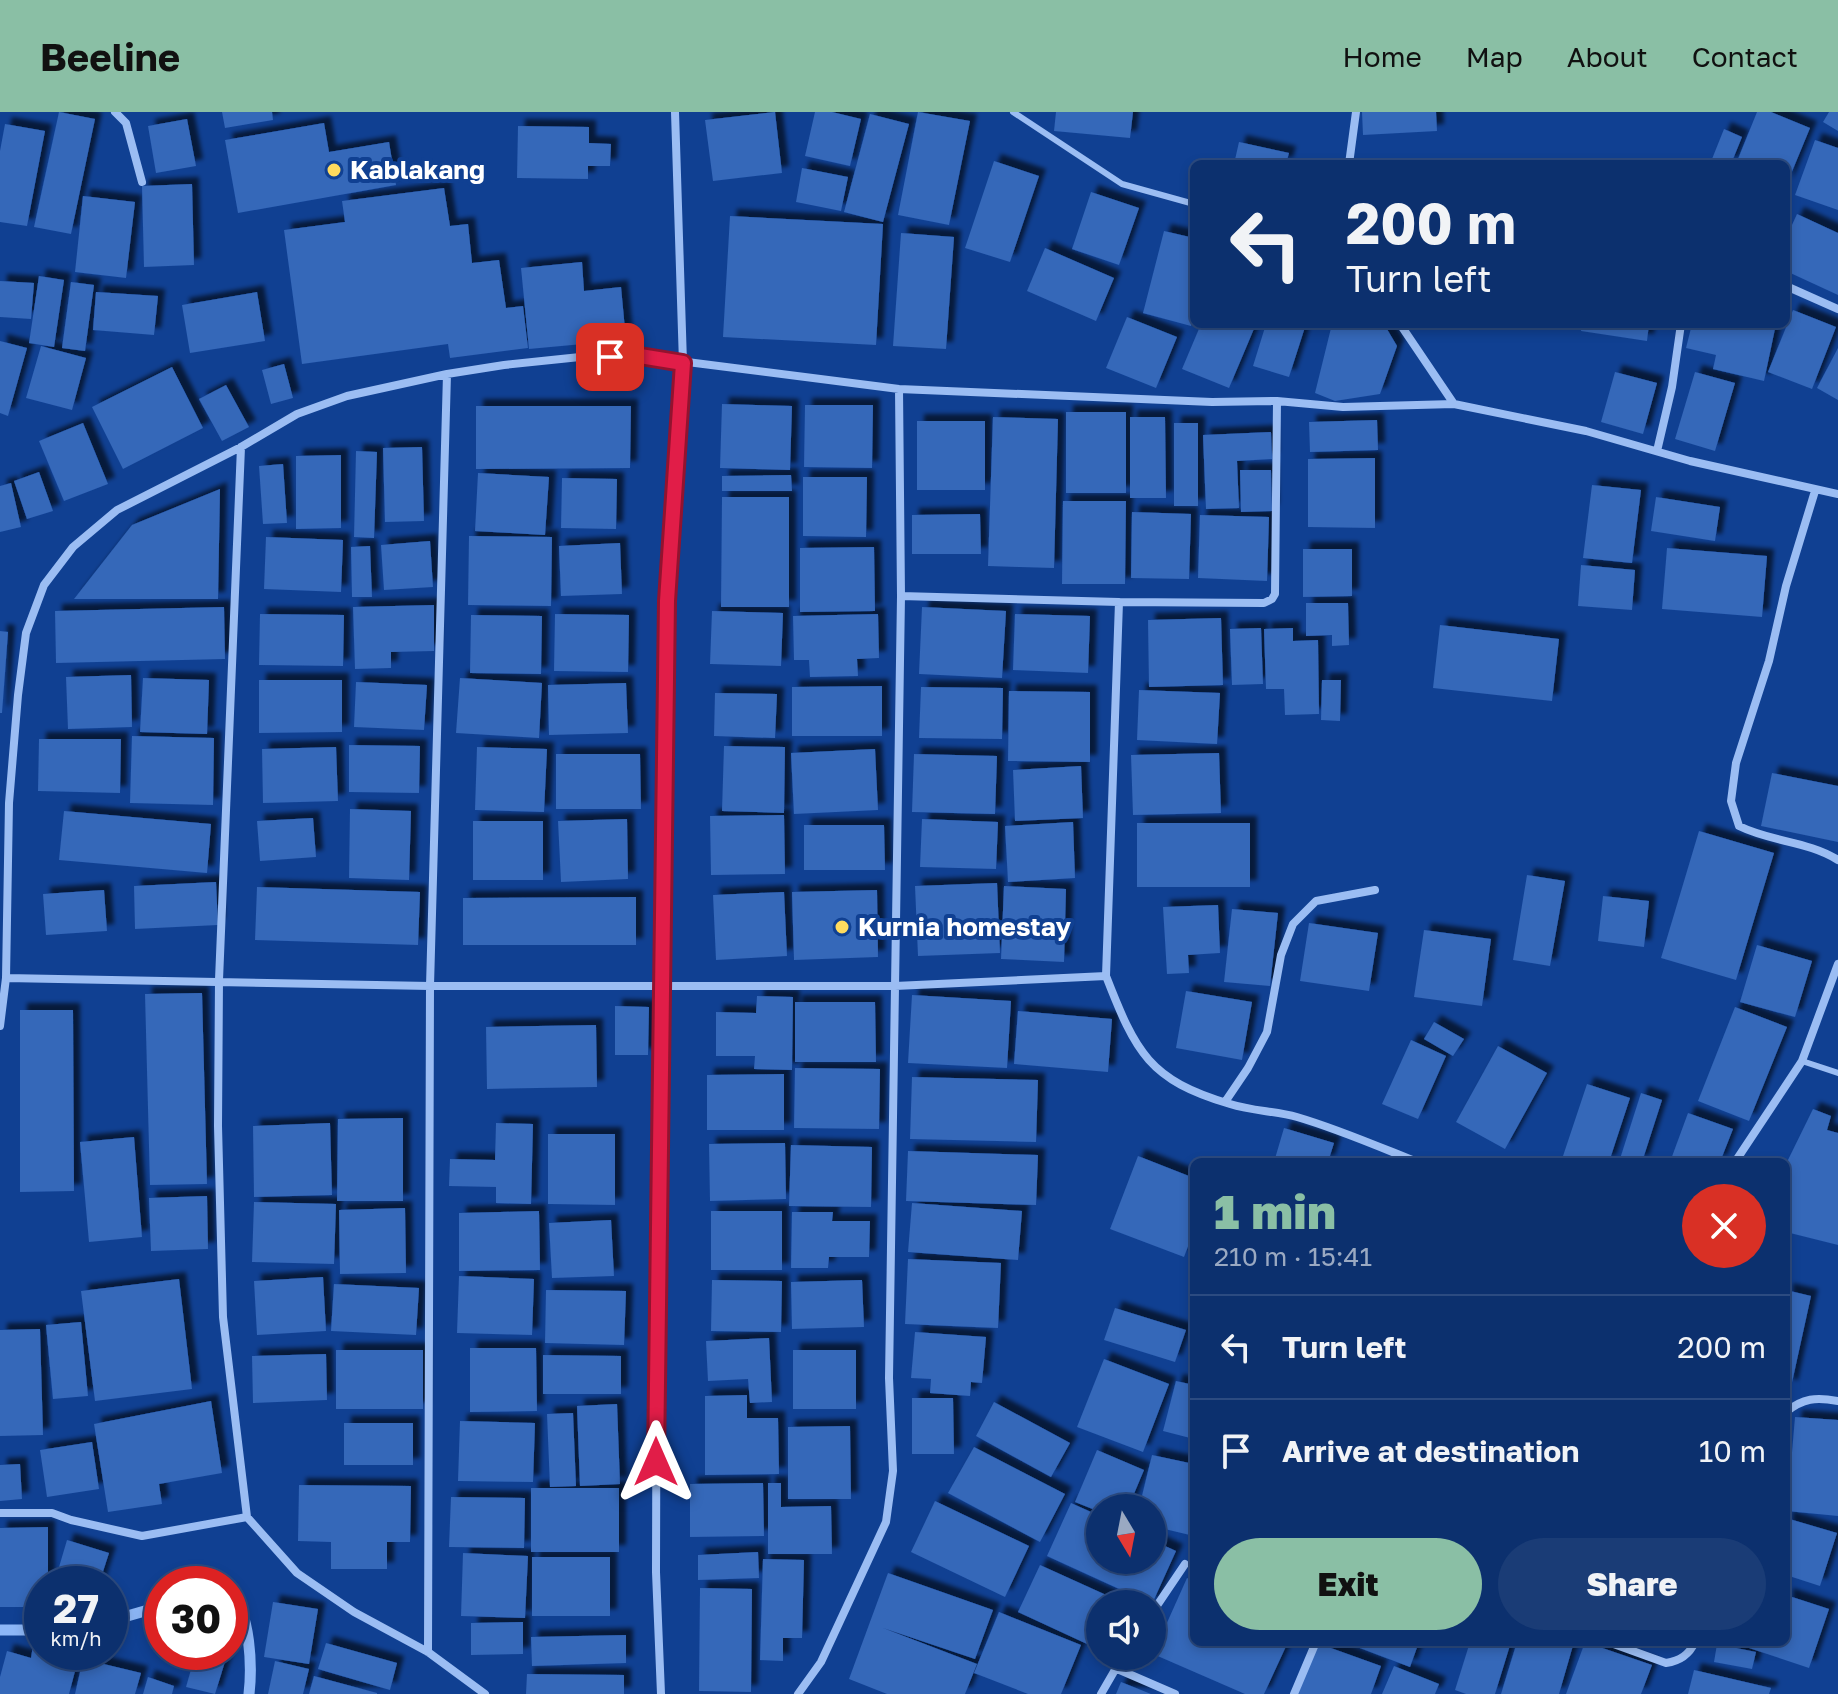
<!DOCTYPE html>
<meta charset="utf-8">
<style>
body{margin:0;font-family:"Golos Text",sans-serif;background:#1a3c76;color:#f1f3f6;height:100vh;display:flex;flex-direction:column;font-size:30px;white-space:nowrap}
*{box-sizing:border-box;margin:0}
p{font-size:26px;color:#9aa9c2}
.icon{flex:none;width:44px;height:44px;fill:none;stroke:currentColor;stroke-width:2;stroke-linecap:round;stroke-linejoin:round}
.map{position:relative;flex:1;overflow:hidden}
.drawer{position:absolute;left:1190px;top:1046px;width:600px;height:488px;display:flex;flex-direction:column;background:#0c306e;border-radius:12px;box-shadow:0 4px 12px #0003,0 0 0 2px #2c4b81}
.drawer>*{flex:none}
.hud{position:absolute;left:1190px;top:48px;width:600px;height:168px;border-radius:12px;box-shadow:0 4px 12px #0003,0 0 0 2px #2c4b81;background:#0c306e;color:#f1f3f6;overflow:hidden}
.needle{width:52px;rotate:170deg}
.controls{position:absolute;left:1086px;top:1382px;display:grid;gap:16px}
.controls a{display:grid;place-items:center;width:80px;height:80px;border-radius:50%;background:#0c306e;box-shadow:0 4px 12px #0003,0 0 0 2px #2c4b81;font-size:40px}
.speed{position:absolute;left:24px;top:1454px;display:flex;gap:16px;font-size:40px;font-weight:700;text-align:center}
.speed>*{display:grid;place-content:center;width:104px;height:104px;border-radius:50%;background:#0c306e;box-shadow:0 4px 12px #0003,0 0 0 2px #2c4b81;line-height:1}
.speed small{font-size:20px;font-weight:400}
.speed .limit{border:12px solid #d22;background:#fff;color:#111}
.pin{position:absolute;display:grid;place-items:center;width:68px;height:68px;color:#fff;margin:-34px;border-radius:16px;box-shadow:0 4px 12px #0006}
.me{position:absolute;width:88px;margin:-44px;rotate:0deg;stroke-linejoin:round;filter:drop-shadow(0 0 6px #0008)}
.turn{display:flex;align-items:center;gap:28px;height:168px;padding:0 24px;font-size:36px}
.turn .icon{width:104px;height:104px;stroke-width:2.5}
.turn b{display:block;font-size:56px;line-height:68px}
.round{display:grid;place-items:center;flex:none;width:84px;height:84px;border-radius:42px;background:#1a3c76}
.headline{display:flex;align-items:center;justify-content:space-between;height:136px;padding:0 24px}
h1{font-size:48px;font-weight:800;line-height:60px;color:#8abfa5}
.primary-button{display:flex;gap:16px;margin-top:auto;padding:16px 24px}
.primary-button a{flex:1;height:92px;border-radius:48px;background:#8abfa5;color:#111;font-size:32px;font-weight:800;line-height:92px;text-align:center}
.primary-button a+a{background:#1a3c76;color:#f1f3f6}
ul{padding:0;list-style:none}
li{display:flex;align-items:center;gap:24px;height:104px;padding:0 24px;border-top:2px solid #2c4b81}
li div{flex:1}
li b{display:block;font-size:30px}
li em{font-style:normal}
header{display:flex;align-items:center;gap:48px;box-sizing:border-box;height:112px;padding:0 40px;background:#8abfa5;color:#111}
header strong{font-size:38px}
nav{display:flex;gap:44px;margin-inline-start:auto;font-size:28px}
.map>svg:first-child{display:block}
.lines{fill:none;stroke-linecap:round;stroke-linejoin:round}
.stream{stroke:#8db7f7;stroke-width:11}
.building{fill:#3467b9;filter:url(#shadow)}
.lane{stroke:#9bbdf3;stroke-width:6}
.street{stroke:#9bbdf3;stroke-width:8}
.route-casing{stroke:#92132f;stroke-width:20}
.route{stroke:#e11d48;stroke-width:14}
.poi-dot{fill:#ffdb5e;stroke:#104092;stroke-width:3}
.labels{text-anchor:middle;stroke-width:8;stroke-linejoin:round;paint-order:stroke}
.poi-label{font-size:26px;font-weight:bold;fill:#fff;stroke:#104092;text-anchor:start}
</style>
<header>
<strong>Beeline</strong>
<nav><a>Home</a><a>Map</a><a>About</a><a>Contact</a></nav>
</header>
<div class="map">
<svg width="1838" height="1582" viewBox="0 0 1838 1582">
<defs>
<filter id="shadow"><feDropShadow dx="7" dy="-7" stdDeviation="2" flood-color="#0009"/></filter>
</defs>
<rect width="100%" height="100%" fill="#104092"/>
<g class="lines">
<path class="stream" d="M230 1482C251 1500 252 1556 249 1582
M110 1509 162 1494
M0 1518H42"/>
</g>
<path class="building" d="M59 0 95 7 71 122 34 115Z
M222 0H272L273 8 225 16Z
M775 0 782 61 713 69 705 8Z
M815 0H832L861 7 850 54 805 44Z
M918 0 970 9 949 113 898 103Z
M1056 0H1133L1130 26 1054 19Z
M1362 0H1436L1437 19 1363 23Z
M1757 0H1771L1810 16 1786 74V52H1736Z
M1829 0H1838V19L1823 10Z
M870 2 909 12 883 110 844 100Z
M187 7 196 54 156 61 148 14Z
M324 11 329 40 389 30 396 73 238 101 225 28Z
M5 12 45 19 27 114 0 110V39Z
M518 14 589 15V31L611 32 610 54H588V67L517 66Z
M1724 17 1742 25 1731 52 1712 47Z
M1815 28 1838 36V98L1795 83Z
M1239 30 1289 41 1286 52H1234Z
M994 49 1039 64 1010 150 965 136Z
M802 56 848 65 841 99 796 90Z
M192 72 194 153 144 155 142 74Z
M444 76 450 114 468 112 472 151 499 148 506 196 523 194 528 236 450 246 448 232 302 252 284 118 345 110 342 89Z
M1091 80 1139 96 1119 153 1072 137Z
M83 84 135 90 126 166 75 160Z
M1797 102 1838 121V183L1786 159V126Z
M730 104 883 112 876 233 723 225Z
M1164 119 1194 126V203L1191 214 1143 201Z
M901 121 954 125 946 237 893 234Z
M1045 136 1114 166 1096 209 1027 179Z
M582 150 584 179 621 175 626 228 529 237 521 156Z
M39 164 64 168 54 235 29 231Z
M0 169 34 171 31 207 0 205Z
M71 170 94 173 85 239 62 236Z
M96 180 158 184 154 223 93 218Z
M257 180 265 229 190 241 182 193Z
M1793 198 1836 215 1812 277 1768 260Z
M1127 205 1177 225 1156 276 1106 256Z
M1201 212H1256L1229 276 1182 257Z
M1266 212H1306L1289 265 1253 254Z
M1332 212H1384L1397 234 1380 282 1335 289 1315 281Z
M1482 212H1506L1505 217Z
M1582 212H1649L1647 229 1581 219Z
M1692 212H1776L1764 269 1713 257 1716 243 1686 236Z
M0 229 27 236 8 304 0 301Z
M41 234 86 246 72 298 26 286Z
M1838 236V288L1817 276Z
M284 252 293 286 271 292 262 258Z
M172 255 203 316 123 357 92 295Z
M1615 260 1657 271 1643 322 1601 310Z
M1695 260 1735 271 1715 339 1675 327Z
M226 273 249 315 222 329 199 287Z
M722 292 792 294 790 358 720 356Z
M805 293H873L872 356 804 355Z
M476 294H631L630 356 476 357Z
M1066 300H1126V381H1066Z
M993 305 1058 307 1054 456 988 454Z
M1130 305H1165L1166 386H1130Z
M1377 308 1378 338 1310 340 1309 310Z
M917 309H985V378H917Z
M83 311 108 372 64 389 39 329Z
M1174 311H1198V394H1174Z
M1271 320 1272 347 1237 349 1239 396 1206 397 1203 323Z
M422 335 424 409 385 410 383 336Z
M356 339 377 340 374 426 354 425Z
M341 343V416L296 417V344Z
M1375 346V416L1308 415V347Z
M283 352 287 411 263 412 259 354Z
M1240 358H1271L1272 399 1241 400Z
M39 360 53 399 27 407 14 369Z
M478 361 549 365 545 423 475 419Z
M791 363 792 379H722V364Z
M803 365H867L866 425 803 424Z
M562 366 617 367 616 417 561 416Z
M11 371 21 415 0 420V374Z
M1592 373 1641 378 1632 451 1583 446Z
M220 377 218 487H74L132 413Z
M722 385H789V495H721Z
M1656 385 1720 395 1715 429 1651 419Z
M1063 389H1126L1125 472H1062Z
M1132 400 1191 402 1189 467 1131 466Z
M980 402 981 442H912V403Z
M1200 403 1269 405 1267 469 1198 466Z
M469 424 552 425 551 494 468 493Z
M266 425 343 428 341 480 264 477Z
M430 429 433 475 384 478 381 433Z
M620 431 622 482 561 484 559 434Z
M370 434 372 485H352L351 435Z
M874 435 875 499 800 500V436Z
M1667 436 1767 444 1762 505 1662 497Z
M1303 437H1352V484L1303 485Z
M1581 453 1635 458 1632 498 1578 494Z
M1306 491H1348L1349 533 1332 534V523L1306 524Z
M434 493V539L391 540V556L355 557 353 495Z
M224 495 225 547 56 551 55 499Z
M922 495 1006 499 1002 566 919 562Z
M712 499 783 501 781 554 710 552Z
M260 502 344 503 343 554 259 553Z
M555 502 629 503 628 560 554 559Z
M878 502 879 546 857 547 858 564 810 565 809 548H794L793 504Z
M1015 502 1090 504 1088 561 1013 558Z
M471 503 542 504 541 562 470 561Z
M1221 506 1223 573 1149 575 1148 508Z
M1440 513 1559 527 1552 589 1433 576Z
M1261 516 1263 572 1232 573 1230 517Z
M1293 516V529L1318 528 1319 602 1285 603 1284 577H1266L1264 517Z
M0 519 8 520 2 601H0Z
M131 563 132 615 68 617 66 565Z
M143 566 209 568 207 622 140 620Z
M460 566 542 571 539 626 456 621Z
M259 568H342V620L259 621Z
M1322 568H1341L1340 609 1321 608Z
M356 570 427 573 424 618 354 615Z
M626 571 628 621 549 623 548 573Z
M882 574V624H792V575Z
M921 575 1003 576 1002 627 919 626Z
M1139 578 1220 581 1217 632 1137 628Z
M1009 579 1090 580V650L1008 649Z
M715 581 777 582 775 626 714 624Z
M132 624 214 626 213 693 130 691Z
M39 627H121L120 681 38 679Z
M349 633 420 634 419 681 349 680Z
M724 634 785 635 784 701 722 699Z
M336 635 338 689 263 691 262 637Z
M477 635 547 637 544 700 475 698Z
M875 637 878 698 794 702 791 641Z
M1219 641 1221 701 1133 703 1131 643Z
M556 642H640L641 697H556Z
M914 642 997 644 995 702 912 700Z
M1081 654 1083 706 1015 709 1013 658Z
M1772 661 1838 674V730L1761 714Z
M350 697 411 699 409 768 349 766Z
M64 699 211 712 207 761 59 748Z
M784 703 785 762 711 763 710 704Z
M313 706 316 745 260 749 257 709Z
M627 707 628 767 561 770 558 709Z
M922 707 998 710 996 757 920 755Z
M473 709H543V768H473Z
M1073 710 1075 766 1008 770 1005 714Z
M1137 711H1250V775H1137Z
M804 713H884L885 758H804Z
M1699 719 1774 741 1736 868 1661 846Z
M1527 763 1565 769 1550 854 1513 848Z
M216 770 218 813 135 817 134 774Z
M997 771 1000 841 918 844 915 774Z
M1004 774 1066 777 1064 850 1001 847Z
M257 775 420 780 418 833 255 828Z
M104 778 107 819 46 823 43 782Z
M877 778 878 845 794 848 792 780Z
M784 780 787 844 716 848 713 783Z
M1603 784 1649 789 1644 835 1598 829Z
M636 785V833H463V786Z
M1218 793 1220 841 1188 843 1189 861 1167 862 1163 795Z
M1232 797 1278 801 1270 874 1224 870Z
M1309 811 1378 821 1369 879 1300 869Z
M1424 818 1491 827 1482 894 1414 885Z
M1757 833 1812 849 1795 905 1740 890Z
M1186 879 1252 890 1242 948 1176 936Z
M202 881 207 1072 150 1073 145 882Z
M912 883 1011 889 1007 956 908 951Z
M757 884 793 885 792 958 754 957 755 944H716V900L756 901Z
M795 890H875L876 950H795Z
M615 894 649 895 648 943H615Z
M1735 895 1787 915 1749 1009 1698 989Z
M20 898H73L74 1079 20 1080Z
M1018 899 1112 907 1108 960 1014 952Z
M1434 910 1464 927 1453 944 1424 927Z
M596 913 597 975 487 977 486 915Z
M1411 928 1446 944 1418 1007 1382 992Z
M1498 934 1547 961 1505 1037 1456 1010Z
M795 956 880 957 879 1017 794 1016Z
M784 962V1018H707V963Z
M912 965 1038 968 1036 1030 910 1027Z
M1587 972 1630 986 1609 1050H1561Z
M1641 981 1662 988 1642 1050H1619Z
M1813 997 1831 1004 1827 1018 1838 1021V1133L1786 1120V1052Z
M1688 1001 1733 1017 1720 1050H1670Z
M403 1006V1089H337L338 1007Z
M330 1011 332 1083 254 1085 253 1014Z
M496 1011 533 1012 531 1092 496 1091V1075L449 1074 450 1047 495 1048Z
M1284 1016 1334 1031 1328 1050H1274Z
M548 1022H615V1093L548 1092Z
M134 1025 142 1125 89 1130 80 1030Z
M785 1031 786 1087 710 1089 709 1032Z
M791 1033 872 1035 871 1095 789 1094Z
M908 1039 1038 1043 1036 1093 906 1089Z
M1138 1044 1194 1066V1125L1192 1124 1184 1145 1110 1117Z
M207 1084 208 1137 151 1139 149 1086Z
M254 1090 336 1092 334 1152 252 1150Z
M912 1091 1022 1099 1018 1148 908 1140Z
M405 1096 406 1161 340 1162 339 1098Z
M539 1099 540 1158 459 1159V1101Z
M711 1099H782V1158H711Z
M792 1100H833L832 1109H870L869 1145H829L828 1156H791Z
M611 1108 614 1164 552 1166 549 1111Z
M908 1147 1001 1151 998 1216 905 1212Z
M459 1164 534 1167 532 1223 457 1221Z
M323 1165 326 1219 257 1223 254 1169Z
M179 1167 192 1277 95 1289 81 1179Z
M712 1168 782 1169 781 1220 711 1219Z
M862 1168 864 1215 792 1217 791 1170Z
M334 1172 419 1176 416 1223 331 1219Z
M546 1178 626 1179 624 1233 545 1231Z
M1786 1178 1811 1184 1791 1275 1786 1274Z
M1115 1196 1186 1218 1175 1250 1104 1228Z
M81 1210 88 1284 53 1287 46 1213Z
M40 1217 43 1323 0 1324V1218Z
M915 1220 986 1225 982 1271 971 1270 970 1284 930 1281 931 1267 911 1266Z
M769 1226 772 1290 750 1291 748 1267 708 1269 706 1229Z
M470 1236H536L537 1299 470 1300Z
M336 1238H423V1297H336Z
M793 1238H856V1297H793Z
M326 1242 327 1288 253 1291 252 1244Z
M543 1243 621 1244V1282H543Z
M1104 1247 1169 1272 1143 1340 1077 1315Z
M1176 1269 1194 1273V1327L1163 1319Z
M747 1283V1306H778L779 1362 705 1363V1284Z
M912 1286H953L954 1342H912Z
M211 1289 222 1361 159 1372 162 1392 108 1400 94 1312Z
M994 1290 1070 1331 1051 1365 976 1324Z
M617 1292 620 1372 580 1374 577 1294Z
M573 1301 576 1374 550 1375 547 1302Z
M1795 1305 1838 1308V1404L1787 1399Z
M460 1309 535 1311 533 1370 458 1369Z
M344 1311H413V1353H344Z
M850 1314 851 1387H788V1315Z
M92 1330 99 1377 47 1385 40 1338Z
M974 1335 1065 1382 1040 1430 948 1381Z
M1097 1338 1144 1358 1128 1396H1100V1400L1075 1390Z
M1152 1343 1194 1352V1424L1152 1414V1396H1139Z
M20 1352 22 1387 0 1389V1353Z
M763 1371 764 1424 690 1425V1372Z
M768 1371H781V1395L831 1394 832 1442H768Z
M299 1373 411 1374 410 1430H387V1457H331V1430L298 1429Z
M531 1376H619V1440H531Z
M451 1385 525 1386 524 1436 449 1435Z
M935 1389 1029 1434 1005 1485 911 1440Z
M1071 1391 1100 1404V1448H1152V1428L1176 1439 1152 1492 1047 1444Z
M1786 1406 1837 1421 1820 1474 1786 1463Z
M48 1415V1472H42V1495H0V1416Z
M67 1428 109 1441 99 1472H54Z
M758 1440 759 1466 698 1468V1443Z
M463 1441 528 1444 525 1506 461 1504Z
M532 1445H610V1504H532Z
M763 1447 804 1448 802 1526H783V1549L760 1548Z
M1040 1453 1126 1492H1100V1538L1018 1500Z
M888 1461 993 1498 975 1547 883 1516 977 1552 965 1582H887L849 1567Z
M1187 1466 1194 1469V1530H1288L1264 1582H1245L1153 1542Z
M700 1476 752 1477 751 1580 699 1579Z
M1786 1483 1829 1497 1809 1556 1734 1531 1786 1530Z
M273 1490 318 1497 309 1552 264 1545Z
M999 1500 1081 1533 1061 1582H1028L974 1561Z
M523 1510V1542L471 1543V1511Z
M626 1523V1551L532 1554 531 1525Z
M1344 1530H1419L1410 1555Z
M1470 1530H1511L1495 1582H1466L1455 1578Z
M1517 1530H1574L1559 1582H1501Z
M1585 1530 1652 1553 1641 1582H1566Z
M326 1531 397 1551 390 1578 318 1557Z
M1317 1531 1381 1554 1371 1582H1298Z
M1717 1532 1756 1540 1752 1557 1714 1550Z
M33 1533 42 1535V1540H63L79 1544 69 1582H0V1565L7 1539 31 1546Z
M196 1540H228L215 1582 186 1575Z
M83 1547 141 1561 135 1582H75Z
M275 1549 309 1557 303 1582H268Z
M1394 1554 1439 1572 1435 1582H1382Z
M1694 1558 1771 1576 1769 1582H1688Z
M527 1562 624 1563V1582H526Z
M314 1564 377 1581V1582H309Z
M148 1565 174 1574 172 1582H143Z
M1121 1570 1151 1582H1116Z"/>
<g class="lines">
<path class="lane" d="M1013 0 1122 72 1194 92
M1802 949 1838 961"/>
<path class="street" d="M115 0 126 11 142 70
M1349 52 1356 0
M1786 174 1838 197
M1400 212 1454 292
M241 335 219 868 218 1014 223 1205 247 1405 297 1461 354 1500 428 1540 485 1582
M1657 339 1672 275 1681 212
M1815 379 1786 474 1769 549 1736 651 1731 689 1739 714C1771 730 1808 729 1838 748
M901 484 1119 490 1264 491 1272 487 1275 482 1277 289
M1119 490 1106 864C1136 941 1149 968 1230 992 1252 999 1275 999 1297 1005 1338 1017 1377 1034 1417 1050
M6 866 430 874H895L1106 864
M0 914 6 866 9 691 18 583 26 521 44 473 73 435 117 398 241 335 297 302 347 284 447 262 504 253 580 245 640 244 899 277 1212 290 1277 289 1343 295 1454 292 1586 319 1690 349 1838 382
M1225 990 1248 956 1267 920 1281 843 1293 812 1316 789 1375 778
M1735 1050 1802 949 1838 852
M1786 1300C1803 1286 1816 1285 1838 1289
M0 1401H52L71 1408 142 1424 247 1405
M1152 1501 1185 1452
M1608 1530 1666 1551C1680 1549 1689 1543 1695 1530
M428 1540 430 874 447 262
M1115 1556 1175 1582
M661 1582 656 1460 657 1097 663 873 667 489 683 251 675 0
M798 1582 821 1550 886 1410 893 1359 889 1266 901 484 899 277
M1101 1582 1123 1544
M1294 1582 1316 1530"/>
</g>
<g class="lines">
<defs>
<path id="route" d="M610 245 640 244 683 251 667 489 656 1350"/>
</defs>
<use href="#route" class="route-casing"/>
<use href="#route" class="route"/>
</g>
<g class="poi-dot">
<circle cx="334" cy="58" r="8"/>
<circle cx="842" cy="815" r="8"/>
</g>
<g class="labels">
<g class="poi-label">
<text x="350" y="67">Kablakang</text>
<text x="858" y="824">Kurnia homestay</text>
</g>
</g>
</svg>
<div class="controls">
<a><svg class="needle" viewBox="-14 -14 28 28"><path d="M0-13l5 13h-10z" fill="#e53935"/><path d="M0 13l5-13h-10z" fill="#9aa9c2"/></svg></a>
<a><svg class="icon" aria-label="sound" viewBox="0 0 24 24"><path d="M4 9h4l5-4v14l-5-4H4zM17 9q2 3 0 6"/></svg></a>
</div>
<div class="speed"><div>27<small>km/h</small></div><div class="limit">30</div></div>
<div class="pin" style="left:610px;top:245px;background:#d93025"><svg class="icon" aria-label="arrive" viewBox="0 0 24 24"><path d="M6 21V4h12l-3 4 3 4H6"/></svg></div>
<svg class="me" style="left:656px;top:1350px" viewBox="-20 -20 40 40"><path d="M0-17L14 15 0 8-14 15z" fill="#e11d48" stroke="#fff" stroke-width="4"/></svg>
<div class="hud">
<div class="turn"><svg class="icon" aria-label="left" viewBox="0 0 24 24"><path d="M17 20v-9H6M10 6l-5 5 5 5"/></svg><div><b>200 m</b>Turn left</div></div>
</div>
<section class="drawer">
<div class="headline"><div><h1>1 min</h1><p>210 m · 15:41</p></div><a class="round" style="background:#d93025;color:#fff"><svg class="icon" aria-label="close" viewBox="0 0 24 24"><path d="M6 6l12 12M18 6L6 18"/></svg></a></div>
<ul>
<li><svg class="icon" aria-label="left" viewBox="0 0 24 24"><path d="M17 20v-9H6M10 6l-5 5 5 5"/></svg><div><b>Turn left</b></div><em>200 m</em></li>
<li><svg class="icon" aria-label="arrive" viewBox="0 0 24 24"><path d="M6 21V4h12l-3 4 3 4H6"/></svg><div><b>Arrive at destination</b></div><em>10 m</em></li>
</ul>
<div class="primary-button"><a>Exit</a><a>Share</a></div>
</section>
</div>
